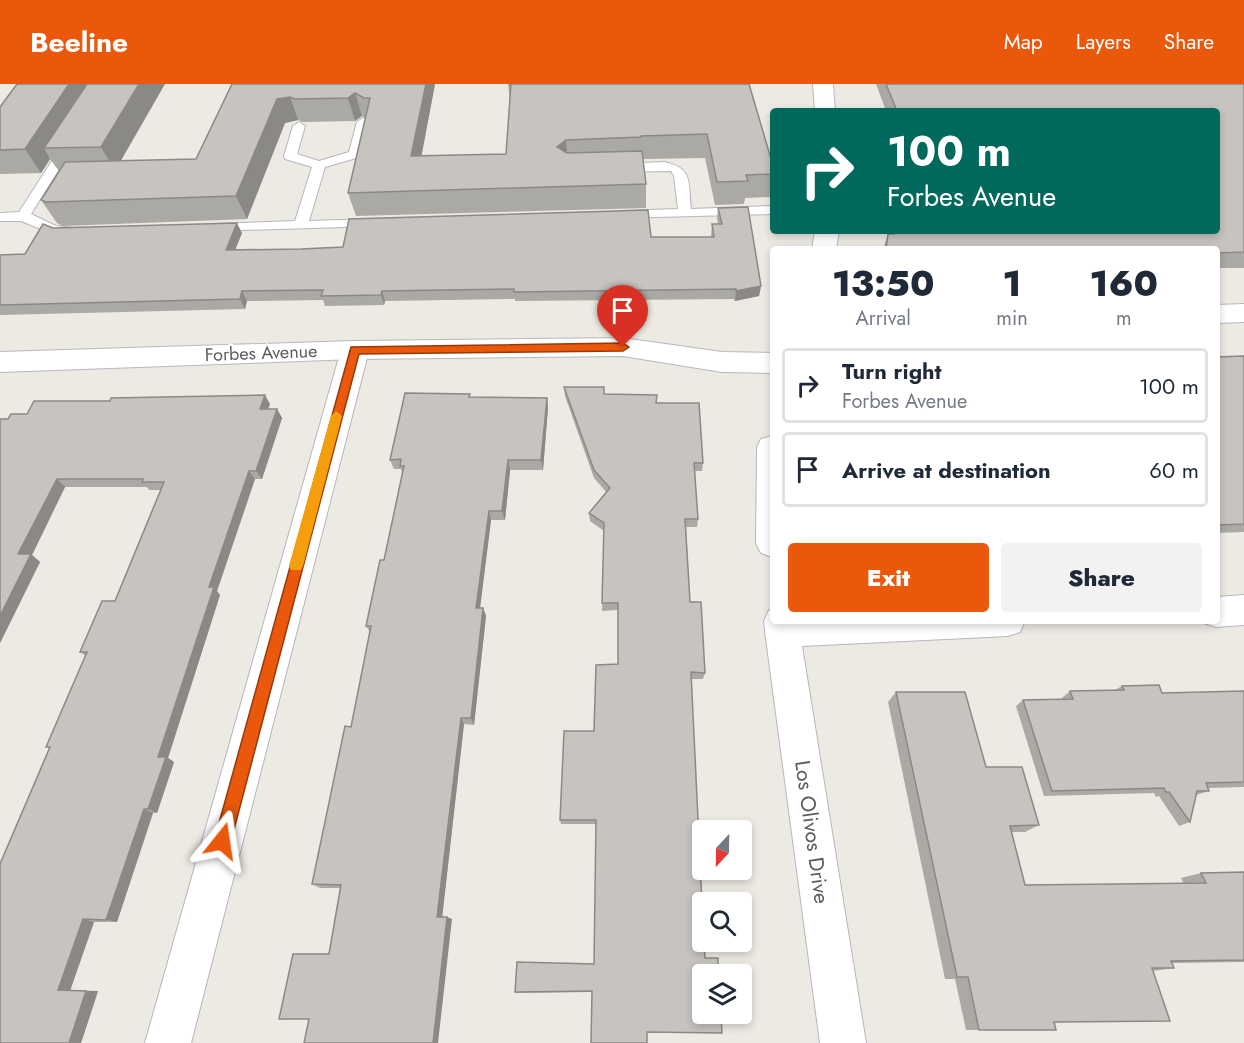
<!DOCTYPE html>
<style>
body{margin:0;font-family:Jost,sans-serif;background:#f2f2f3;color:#1f2937;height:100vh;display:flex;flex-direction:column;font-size:22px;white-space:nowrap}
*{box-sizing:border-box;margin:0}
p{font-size:20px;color:#747a83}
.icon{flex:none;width:33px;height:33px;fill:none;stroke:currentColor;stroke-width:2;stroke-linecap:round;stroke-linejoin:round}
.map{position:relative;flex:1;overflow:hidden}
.panel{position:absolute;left:770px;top:162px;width:450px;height:378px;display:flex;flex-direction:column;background:#fff;border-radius:6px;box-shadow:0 3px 9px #0003}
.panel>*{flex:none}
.top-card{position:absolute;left:770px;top:24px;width:450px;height:126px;border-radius:6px;box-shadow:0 3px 9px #0003;background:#00695c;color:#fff;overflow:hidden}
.needle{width:39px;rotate:202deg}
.tools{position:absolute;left:692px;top:736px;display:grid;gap:12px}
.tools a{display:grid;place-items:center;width:60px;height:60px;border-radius:6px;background:#fff;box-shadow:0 3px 9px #0003;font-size:30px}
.pin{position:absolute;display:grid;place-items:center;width:51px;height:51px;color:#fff;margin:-62px -26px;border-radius:50% 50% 50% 0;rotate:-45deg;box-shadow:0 0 6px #0007}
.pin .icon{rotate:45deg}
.me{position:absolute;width:66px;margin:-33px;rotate:15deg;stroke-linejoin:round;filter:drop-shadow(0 0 4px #0008)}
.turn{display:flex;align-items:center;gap:21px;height:126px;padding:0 18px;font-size:27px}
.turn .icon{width:78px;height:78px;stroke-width:2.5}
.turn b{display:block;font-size:42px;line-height:51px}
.eta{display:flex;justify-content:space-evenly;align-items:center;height:102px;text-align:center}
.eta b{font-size:36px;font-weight:800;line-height:42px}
.primary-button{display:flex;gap:12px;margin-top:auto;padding:12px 18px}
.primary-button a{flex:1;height:69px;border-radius:6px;background:#ea580c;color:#fff;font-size:24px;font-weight:800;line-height:69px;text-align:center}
.primary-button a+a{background:#f2f2f3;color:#1f2937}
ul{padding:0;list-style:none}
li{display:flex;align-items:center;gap:18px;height:75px;margin:0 12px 9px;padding:0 6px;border:3px solid #e0e1e3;border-radius:6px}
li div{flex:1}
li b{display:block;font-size:22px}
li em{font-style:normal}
header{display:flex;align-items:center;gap:36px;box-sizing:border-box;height:84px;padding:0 30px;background:#ea580c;color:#fff}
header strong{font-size:28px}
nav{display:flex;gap:33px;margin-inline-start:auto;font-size:21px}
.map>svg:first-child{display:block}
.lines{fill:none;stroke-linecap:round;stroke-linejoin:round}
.lane-casing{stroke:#b5b7bb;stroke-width:2}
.street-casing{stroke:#b5b7bb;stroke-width:2}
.secondary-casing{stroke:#b6b8bd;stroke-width:2}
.lane{fill:#fff;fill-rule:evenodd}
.street{fill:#fff;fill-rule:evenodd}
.secondary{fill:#fff;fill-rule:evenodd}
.wall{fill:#aba9a4}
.shaded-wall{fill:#8b8986}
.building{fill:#c7c4bf;stroke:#8b8986;stroke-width:1.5}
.route{fill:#ea580c;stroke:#983908;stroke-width:1.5}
.slow{fill:#f59e0b}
.labels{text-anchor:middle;stroke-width:4.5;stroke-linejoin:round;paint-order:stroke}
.street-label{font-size:18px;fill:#5a5d61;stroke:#fff}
.near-street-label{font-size:21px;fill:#5a5d61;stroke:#fff}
</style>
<header>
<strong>Beeline</strong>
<nav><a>Map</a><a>Layers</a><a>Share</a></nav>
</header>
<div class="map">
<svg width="1244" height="959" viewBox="0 0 1244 959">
<rect width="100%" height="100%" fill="#eceae2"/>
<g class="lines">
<defs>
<path id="lane" d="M363 34 369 38 361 70 360 73 325 83 309 137 374 135 379 136 381 139 379 142 209 147 207 144 209 141 214 140 295 137 312 83 285 75 284 72 293 42 299 38 305 42 297 70 319 77 349 68 357 38Z
M68 57 74 61 31 130 56 142 73 144 75 147 73 150 51 149 21 137H0V129L19 128 64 58Z
M664 78C694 84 688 99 691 125L772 122V130L617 134 615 131 617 128 622 127 678 125 674 92 671 87 617 88 610 84 617 80Z"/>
<path id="street" d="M813 0H833L835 27H815Z
M815 147H839L836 165H812Z
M355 257 365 259 369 266 191 959H145L341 266 345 259Z
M772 352V473L761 469 756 459 757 363 761 355Z
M1244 511V541L1216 543 1204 539 1203 537H1216V513Z
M772 525V537H1025L1020 548 1008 552 802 562 866 959H820L765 547 764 537 769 526Z"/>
<path id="secondary" d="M1244 220V238L1216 239V221Z
M623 254 722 268 772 269V289L722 288 623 272 355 275 0 288V268L355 257Z"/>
</defs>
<use href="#lane" class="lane-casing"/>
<use href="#street" class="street-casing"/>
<use href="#secondary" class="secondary-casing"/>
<use href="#lane" class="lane"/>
<use href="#street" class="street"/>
<use href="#secondary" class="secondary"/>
</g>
<path class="wall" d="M17 0 121 77 196 75 232 0H435L421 72 506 70 510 17 508 0H749L772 78V113L745 114 744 120 715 121 705 74 643 75 646 100V124L356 132 348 109 365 34 362 32 355 37 303 38 298 36 285 39 247 135 62 142 57 139 41 116 59 87 50 75 41 89 0 90V23Z
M876 0H1244V184H1216V165H883L888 150H890V147H1216V27H886Z
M718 124 761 202 759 212 735 217 734 215 515 217V215L385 217 384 221 325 222 323 216 247 217 245 225 0 231V171L25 170 53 144 242 149 235 166 301 165 651 153H711L712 140H718L717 134Z
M1244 272V448L1216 449V273Z
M564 303H604V310L656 319 703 379 702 387H695L698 435 697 443H686L690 518 705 589 703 595H691L592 908 517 909 515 908 594 880 596 740H561L560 736 594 647 618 580V526L602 527 604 447 590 437 589 429 607 409 594 394 565 312Z
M471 313 547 314 548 324 543 386H510L505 436H491L480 524H483L486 532 474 641 464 640 442 833 452 835 329 870 340 804H320L312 800 351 643 370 548 366 542 384 476 402 389 401 385H394L390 376Z
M270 320 268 325H277L282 334 262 395H255L217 507 220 511 168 674 174 678 157 729H153L117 838H94L70 906 98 907 81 959H0L49 664 46 663 86 572 80 568 115 517 161 406H149L147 403H65L32 471 40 478 0 559V335H8L27 330Z
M1122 602 1162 609 1244 607V703L1208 704 1209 707 1196 711 1190 738 1179 742 1159 712 1156 713 1154 709 1044 712 1016 622 1023 616H1063L1062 614 1070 607 1115 606Z
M896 608 986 683 1039 741 1025 748H1012L1025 801 1184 800 1181 794 1201 789 1244 788V878L1172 879 1174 884 1153 887 1054 938 1056 946H966L955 895H945L888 618Z"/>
<path class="shaded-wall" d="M69 0H88L44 64 50 75 41 89 25 65Z
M139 0H165L115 87 101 63Z
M426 0H435L417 96 411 72Z
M355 9 362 32 355 37 348 14Z
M290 13 298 36 285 39 247 135 236 112 277 15Z
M566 56 568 80 557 63Z
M237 139 242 149 231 176 226 166Z
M761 202 759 212 735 217 736 207Z
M242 207 247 217 245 225 240 215Z
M382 207 385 217 384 221 381 211Z
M265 311 270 320 265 333 260 325Z
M547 314 548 324 543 386 541 376Z
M277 325 282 334 262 395 256 387Z
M508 376 510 386 505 436 502 427Z
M249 387 255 395 217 507 220 511 168 674 174 678 157 729 148 725 158 673 209 503Z
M57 395 65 403 32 471 40 478 0 559V532L18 470Z
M489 427 491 436 479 532 476 524Z
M483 524 486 532 474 641 471 634Z
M461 634 464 640 442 835 437 833Z
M144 725 153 729 117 838 106 836Z
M447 833 452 835 438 959H433Z
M83 835 94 838 70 907 58 906Z
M86 907H98L81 959H69Z"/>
<path class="building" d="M17 0H69L25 65 0 66V23Z
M87 0H139L101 63 44 64Z
M232 0H426L411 72 506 70 511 0H508H749L772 78V90L746 91 748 97 717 98 707 50 641 52V53L566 56 557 63 567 69 642 67 646 100 348 109 370 14H364L355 9 348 14 295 15 290 13 277 15 236 112 46 118 41 116 65 78 196 75Z
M886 0H1244V168L1216 169V165H886L888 150H894V147H1216V27H897Z
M748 123 761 202 736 207V205L514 208V205L382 207 381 211 321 212 323 206 242 207 240 215 0 221V171L25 170 43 140 53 144 237 139 226 166 301 165 343 163 349 135 648 126 651 153H714L712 140H722L718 124Z
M1244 272V440L1216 441V273Z
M564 303H604V310L657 311 656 319H699L703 379H694L698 435H685L690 518H701L705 589 691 588 702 819V858H704L705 874H718V891H702V930H721L722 949 647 948V959H591L592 907 515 908 517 878 594 880 596 736H560L564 647H594L596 581 618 580V519H602L604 439 589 429 610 404 594 386Z
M405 309 470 310 469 313 547 314 541 376H508L502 427H489L476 524H483L471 634H461L437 833H447L433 959H304L309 935H279L293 870H329L341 801 312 800 345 642 351 643 371 542H366L380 476H384L404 382H400L401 375 390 376Z
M265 311 260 325H277L256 387H249L209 503H214L158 673H166L148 725H144L106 836 83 835 58 906 86 907 69 959H0V780L50 663H46L87 568H80L102 517H115L164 398H142L143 395H57L18 470H31L0 532V335H8L11 330H27L34 317H110L111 314Z
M1159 601 1162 609 1244 607V698L1206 699 1209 707H1197L1190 738 1169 708H1166L1164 704 1052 707 1023 616 1073 615 1070 607 1124 606 1122 602Z
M896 608H965L986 683H1022L1039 741 1010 742 1025 801 1206 799 1201 789 1244 788V876L1171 877 1174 884H1152L1170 937 1054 938 1056 946H979L968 893H957Z"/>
<path class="route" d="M623 259 629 263 623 267 359 270 231 757 228 763 222 766 216 763 214 757 351 263Z"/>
<path class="slow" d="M336 327 342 332 303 482 301 486H291L289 482 331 332Z"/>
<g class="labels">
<g class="street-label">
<text transform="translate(261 269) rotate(-2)" y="6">Forbes Avenue</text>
</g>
<g class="near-street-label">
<text transform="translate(812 748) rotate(82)" y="7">Los Olivos Drive</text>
</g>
</g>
</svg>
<div class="tools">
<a><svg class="needle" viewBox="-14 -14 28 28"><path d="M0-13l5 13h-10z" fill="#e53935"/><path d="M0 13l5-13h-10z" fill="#747a83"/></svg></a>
<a><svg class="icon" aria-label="search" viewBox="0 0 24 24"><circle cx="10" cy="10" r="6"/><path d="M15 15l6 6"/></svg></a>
<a><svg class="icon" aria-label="layers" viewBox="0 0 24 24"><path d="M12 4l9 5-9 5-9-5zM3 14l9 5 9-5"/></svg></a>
</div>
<div class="pin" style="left:623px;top:263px;background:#d93025"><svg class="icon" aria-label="arrive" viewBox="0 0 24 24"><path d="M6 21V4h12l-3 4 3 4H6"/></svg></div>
<svg class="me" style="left:222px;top:757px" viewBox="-20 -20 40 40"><path d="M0-17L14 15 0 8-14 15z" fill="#ea580c" stroke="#fff" stroke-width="4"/></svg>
<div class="top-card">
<div class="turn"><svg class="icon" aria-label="right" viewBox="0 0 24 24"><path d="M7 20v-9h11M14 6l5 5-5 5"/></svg><div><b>100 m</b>Forbes Avenue</div></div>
</div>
<section class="panel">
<div class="eta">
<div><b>13:50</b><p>Arrival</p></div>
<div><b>1</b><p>min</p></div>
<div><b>160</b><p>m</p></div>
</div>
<ul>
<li><svg class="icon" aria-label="right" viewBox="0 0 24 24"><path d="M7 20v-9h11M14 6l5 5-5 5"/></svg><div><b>Turn right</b><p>Forbes Avenue</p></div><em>100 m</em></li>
<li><svg class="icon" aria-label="arrive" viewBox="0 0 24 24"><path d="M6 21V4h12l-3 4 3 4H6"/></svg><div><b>Arrive at destination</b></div><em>60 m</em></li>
</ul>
<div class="primary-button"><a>Exit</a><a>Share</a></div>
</section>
</div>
